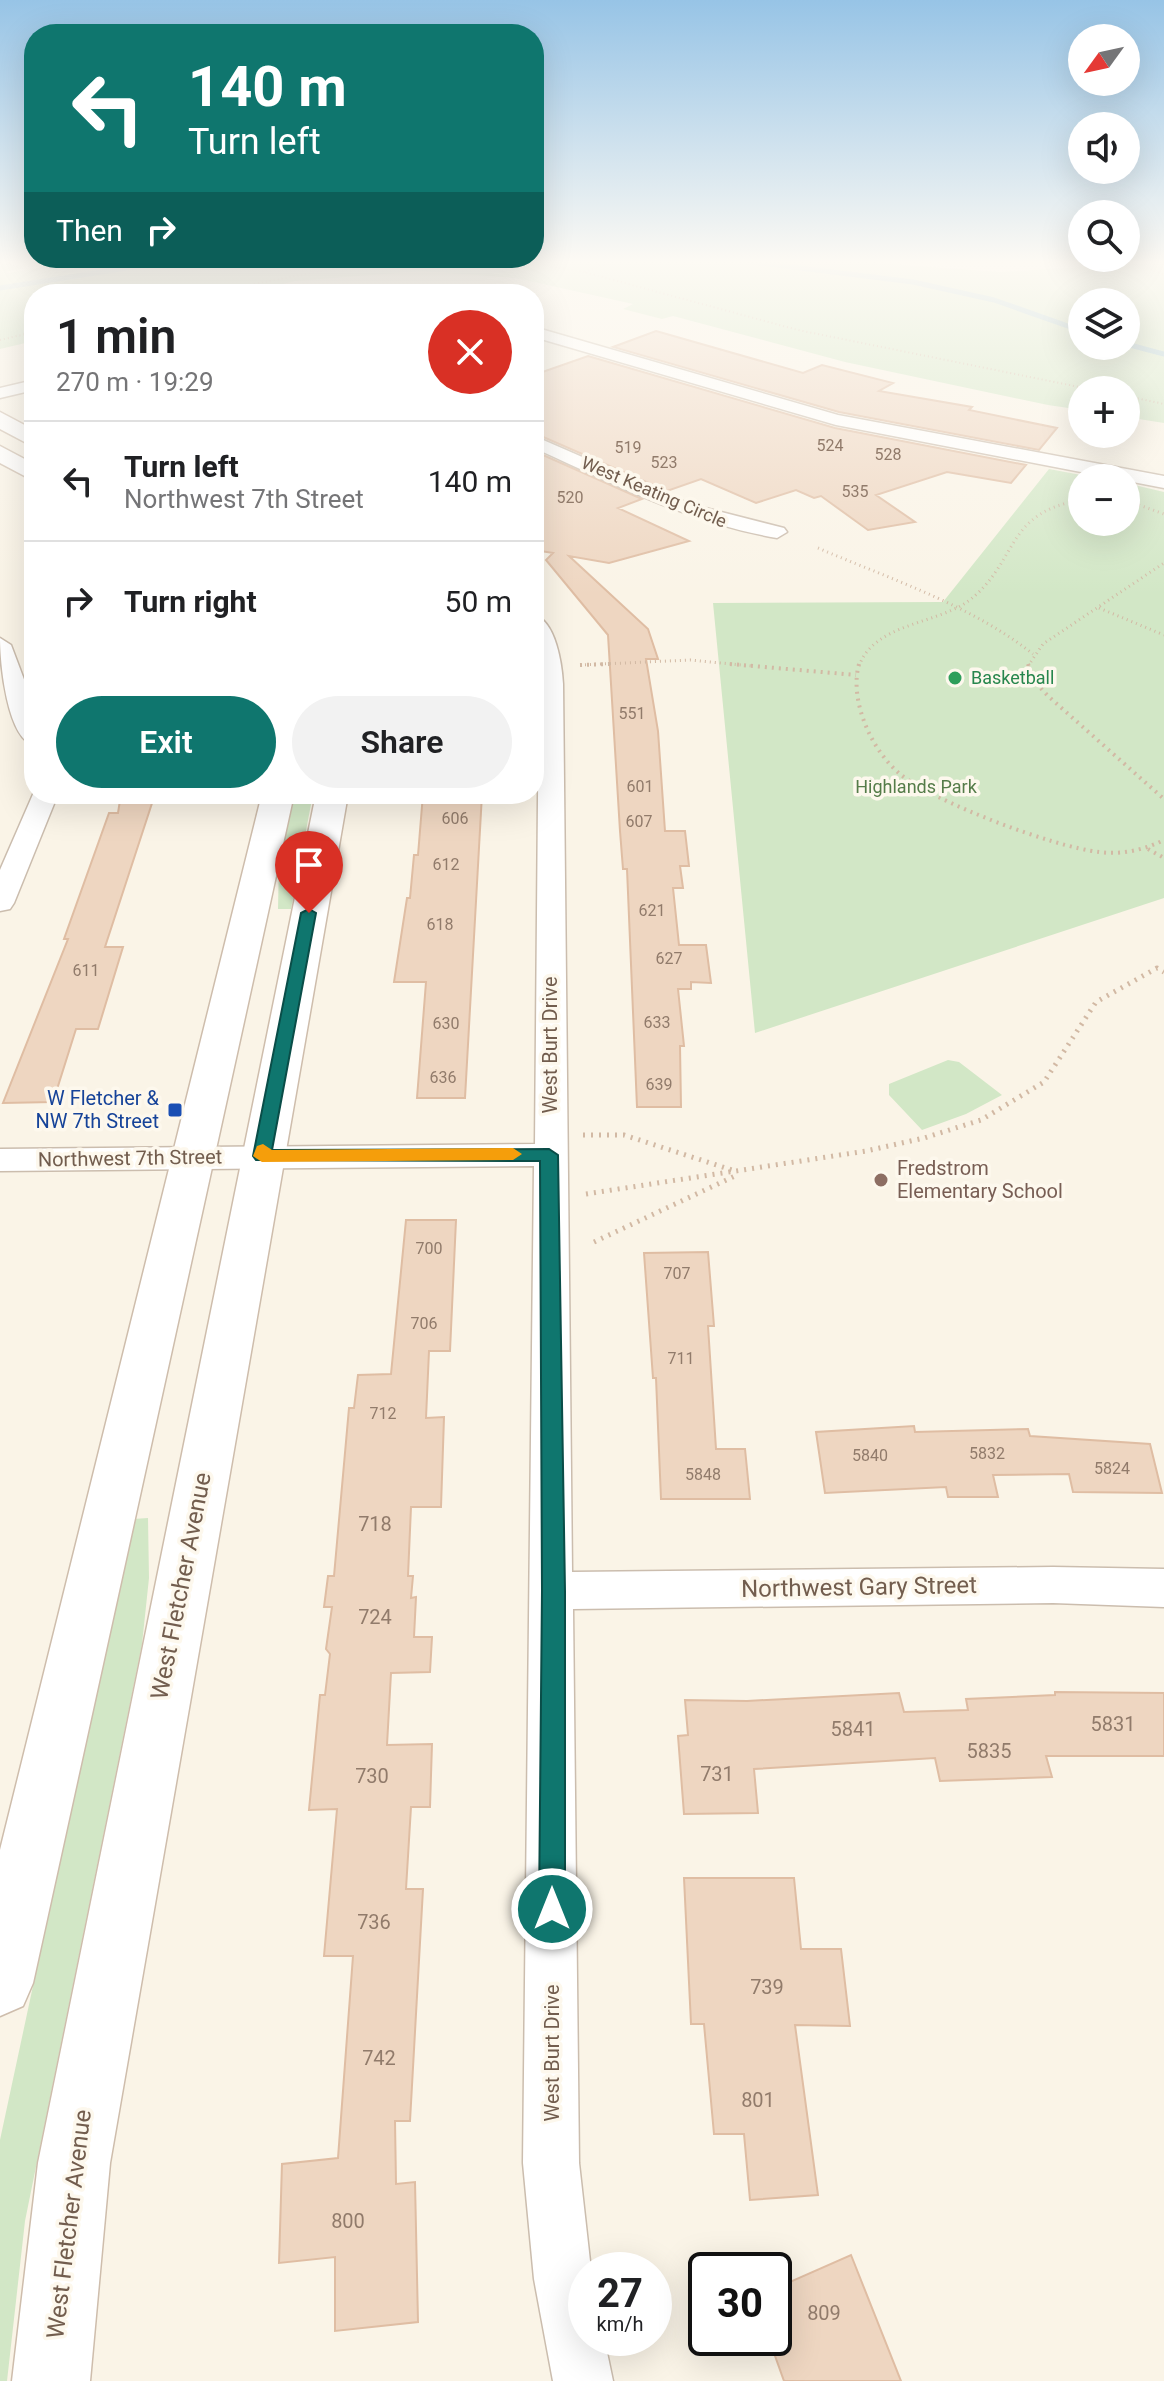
<!DOCTYPE html>
<meta charset="utf-8">
<style>
body{margin:0;font-family:Roboto,sans-serif;background:#f2f2f2;color:#202124;height:100vh;display:flex;flex-direction:column;font-size:30px;white-space:nowrap}
*{box-sizing:border-box;margin:0}
p{font-size:26px;color:#757577}
.icon{flex:none;width:44px;height:44px;fill:none;stroke:currentColor;stroke-width:2;stroke-linecap:round;stroke-linejoin:round}
.map{position:relative;flex:1;overflow:hidden}
.sheet{position:absolute;left:24px;top:284px;width:520px;height:520px;display:flex;flex-direction:column;background:#fff;border-radius:32px;box-shadow:0 8px 32px #0002}
.sheet>*{flex:none}
.guide{position:absolute;left:24px;top:24px;width:520px;height:244px;border-radius:32px;box-shadow:0 8px 32px #0002;background:#0f766e;color:#fff;overflow:hidden}
.needle{width:52px;rotate:237deg}
.buttons{position:absolute;left:1068px;top:24px;display:grid;gap:16px}
.buttons a{display:grid;place-items:center;width:72px;height:72px;border-radius:50%;background:#fff;box-shadow:0 8px 32px #0002;font-size:40px}
.speed{position:absolute;left:568px;top:2252px;display:flex;gap:16px;font-size:40px;font-weight:700;text-align:center}
.speed>*{display:grid;place-content:center;width:104px;height:104px;border-radius:50%;background:#fff;box-shadow:0 8px 32px #0002;line-height:1}
.speed small{font-size:20px;font-weight:400}
.speed .limit{border:4px solid #111;border-radius:12px;background:#fff;color:#111}
.pin{position:absolute;display:grid;place-items:center;width:68px;height:68px;color:#fff;margin:-82px -34px;border-radius:50% 50% 50% 0;rotate:-45deg;box-shadow:0 0 8px #0007}
.pin .icon{rotate:45deg}
.me{position:absolute;width:88px;margin:-44px;rotate:0deg;stroke-linejoin:round;filter:drop-shadow(0 0 6px #0008)}
.turn{display:flex;align-items:center;gap:28px;height:168px;padding:0 32px;font-size:36px}
.turn .icon{width:104px;height:104px;stroke-width:2.5}
.turn b{display:block;font-size:56px;line-height:68px}
.then{display:flex;align-items:center;height:76px;padding:0 32px;background:#0003;gap:16px;font-size:30px}
.round{display:grid;place-items:center;flex:none;width:84px;height:84px;border-radius:42px;background:#f2f2f2}
.head{display:flex;align-items:center;justify-content:space-between;height:136px;padding:0 32px}
h1{font-size:48px;font-weight:600;line-height:60px}
.action{display:flex;gap:16px;margin-top:auto;padding:16px 32px}
.action a{flex:1;height:92px;border-radius:48px;background:#0f766e;color:#fff;font-size:32px;font-weight:600;line-height:92px;text-align:center}
.action a+a{background:#f2f2f2;color:#202124}
ul{padding:0;list-style:none}
li{display:flex;align-items:center;gap:24px;height:120px;padding:0 32px;border-top:2px solid #e0e0e0}
li div{flex:1}
li b{display:block;font-size:30px}
li em{font-style:normal}
.map>svg:first-child{display:block}
.green{fill:#d2e7c6;fill-rule:evenodd}
.lines{fill:none;stroke-linecap:round;stroke-linejoin:round}
.stream{stroke:#a4c9d3;stroke-width:5}
.building{fill:#eed6c1;stroke:#dfbda3;stroke-width:2}
.street-casing{stroke:#cbbdae;stroke-width:3}
.secondary-casing{stroke:#cebdac;stroke-width:3}
.path-far3{stroke:#d2b9a4;stroke-width:2;stroke-dasharray:1 3;stroke-linecap:butt}
.path-far2{stroke:#d2b9a4;stroke-width:3;stroke-dasharray:1 4;stroke-linecap:butt}
.path-far1{stroke:#d2b9a4;stroke-width:4;stroke-dasharray:2 5;stroke-linecap:butt}
.path{stroke:#d2b9a4;stroke-width:5;stroke-dasharray:2 6;stroke-linecap:butt}
.street{fill:#fff;fill-rule:evenodd}
.secondary{fill:#fff;fill-rule:evenodd}
.route{fill:#0f766e;stroke:#0a4d48;stroke-width:2}
.slow{fill:#f59e0b}
.leisure-dot{fill:#2e9e5b;stroke:#fdf8ed;stroke-width:3}
.transit-dot{fill:#1a4fb4;stroke:#fdf8ed;stroke-width:3}
.education-dot{fill:#8d6e63;stroke:#fdf8ed;stroke-width:3}
.labels{text-anchor:middle;stroke-width:7;stroke-linejoin:round;paint-order:stroke}
.number-label{font-size:16px;fill:#917b6b}
.far-street-label{font-size:18px;fill:#725d4e;stroke:#fdf8ed}
.far-leisure-label{font-size:18px;fill:#27864d;stroke:#fdf8ed;text-anchor:start}
.far-park-label{font-size:18px;fill:#557c49;stroke:#fdf8ed}
.street-label{font-size:20px;fill:#725d4e;stroke:#fdf8ed}
.transit-label{font-size:20px;fill:#164399;stroke:#fdf8ed;text-anchor:end}
.education-label{font-size:20px;fill:#785e54;stroke:#fdf8ed;text-anchor:start}
.near-number-label{font-size:20px;fill:#917b6b}
.near-street-label{font-size:24px;fill:#725d4e;stroke:#fdf8ed}
</style>
<div class="map">
<svg width="1164" height="2381" viewBox="0 0 1164 2381">
<rect width="100%" height="100%" fill="#faf4e7"/>
<path class="green" d="M0 262 25 268 5 272 9 273 70 262H864L1000 272 1164 262V423L1126 417V390H1082V410L1048 405 845 362 673 316 662 319 623 309 633 304 516 278 422 271 295 281 243 294H34V341L0 349ZM1126 302V346H1082V302Z
M1049 469 1097 478H1082V522H1126V483L1164 492V898L755 1033 713 603 943 602Z
M294 794H313L291 909H278L279 861Z
M948 1060 959 1062 1002 1095 966 1114 922 1130 889 1095V1084Z
M148 1518 149 1578 142 1644 25 2221 7 2381H0V2140L133 1519Z"/>
<g class="lines">
<path class="stream" d="M752 262 913 282 994 300 1082 331
M0 288 165 262
M1126 344 1164 354"/>
</g>
<path class="building" d="M656 331 803 373 822 365 893 383 879 391 972 407 969 410 1057 428 1039 450 839 412 613 347Z
M588 356 835 428 1026 465 1011 483 947 472 876 495 915 522 868 530 821 496 814 498 796 490 756 503 701 479 667 491 534 433V375Z
M534 451 642 499 618 508 689 541 609 563 569 556 648 629 658 659H646L658 731 665 831H685L689 866H680L683 888H673L679 945H706L711 983 691 982V989H678L684 1046H680L681 1107H637L627 869H623L620 831 608 635 546 560 553 553 534 550V499L542 496 534 492Z
M121 794H155L105 947H123L98 1029H76L53 1102 3 1103 68 939H64L109 813H118Z
M423 794H482L465 1098H417L426 982H394L407 898H410L414 855H418Z
M406 1220H456L450 1351H429L426 1418 444 1417 441 1507H411L408 1576H413L411 1598 416 1597 414 1637H432L430 1672 391 1673 387 1745 432 1744 430 1807H411L406 1889H423L410 2121H395L396 2184 415 2182 418 2322 335 2331V2257L279 2263 282 2164 338 2158 353 1956H324L337 1809 309 1810 320 1695H325L330 1654 326 1649 332 1607H324L328 1576H334L349 1408H354L358 1375 391 1374Z
M708 1252 714 1326H708L716 1449H745L750 1499H661L656 1378H653L644 1253Z
M914 1426 915 1432 1028 1429 1030 1436 1150 1444 1162 1493 1073 1492 1069 1474 993 1475 998 1497H948L946 1487 825 1493 816 1432Z
M1055 1692 1164 1693V1756H1046L1052 1777 940 1781 935 1758 754 1769 758 1813 684 1814 678 1736 688 1735 685 1700 747 1701 899 1693 904 1712 968 1710 966 1699 1055 1695Z
M684 1878H794L801 1949H841L850 2026 795 2025 818 2195 750 2200 744 2134H714L704 2024H691Z
M851 2255 901 2381H784L774 2353V2289Z"/>
<g class="lines">
<defs>
<path id="street" d="M534 327 838 415 1164 476V488L836 425 534 337Z
M34 380V390L0 398V388Z
M534 436 690 504 784 528 787 532 777 538C690 523 614 484 534 448Z
M534 615C556 621 562 665 563 684L572 1572 1053 1567 1164 1569V1607L1053 1603 573 1609 579 2163 591 2270H586V2338H604L613 2381H553L534 2279 523 2163 534 1166 0 1171V1149L535 1144 539 684Z
M0 638 11 645 34 706V745C7 739 0 662 0 638Z
M34 792 58 794 14 903 10 909 0 911V870Z"/>
<path id="secondary" d="M0 412 34 430V447L0 429Z
M0 446 34 464V481L0 463Z
M262 794H294L33 1983 23 2006 0 2016V1850Z
M316 794H348L110 2163 90 2381H12L38 2163Z"/>
</defs>
<use href="#street" class="street-casing"/>
<use href="#secondary" class="secondary-casing"/>
<path class="path-far3" d="M524 262 584 272
M612 262 584 272 798 330 1094 390
M1128 262 1164 274
M9 264 22 267 35 262
M203 294 367 262
M0 340 34 332
M1126 396 1164 404"/>
<path class="path-far2" d="M1139 505 1164 514
M818 548C890 579 971 605 1033 654
M1099 608 1164 635
M580 665 690 660 752 666
M859 666C874 624 935 624 967 602 1019 564 1003 512 1082 500
M1028 666 1043 644 1164 563"/>
<path class="path-far1" d="M730 664 856 675
M859 664C849 700 871 750 900 774 934 802 1054 847 1099 852 1121 855 1144 850 1164 840
M1028 664 1034 681 1048 696 1164 799
M580 665 610 664
M1148 849 1164 858"/>
<path class="path" d="M583 1135H624L735 1171
M586 1194 866 1151 924 1138 981 1120 1044 1082 1096 1002 1157 968 1164 972
M594 1242 737 1175"/>
<use href="#street" class="street"/>
<use href="#secondary" class="secondary"/>
</g>
<linearGradient id="sky" x2="0" y2="1"><stop stop-color="#97c4e6"/><stop offset="0.44" stop-color="#fdfaf4"/><stop offset="1" stop-color="#fdfaf4" stop-opacity="0"/></linearGradient>
<rect width="1164" height="595" fill="url(#sky)"/>
<path class="route" d="M309 909 316 913 272 1150 549 1149 558 1155 565 1591V1909L562 1918 552 1922 543 1918 539 1909 542 1591 540 1161 256 1160 253 1156 301 913Z"/>
<path class="slow" d="M263 1144 272 1150 513 1148 522 1154 513 1160 262 1162 253 1156 257 1146Z"/>
<circle class="leisure-dot" cx="955" cy="678" r="8"/>
<rect class="transit-dot" x="167" y="1102" width="16" height="16" rx="4"/>
<circle class="education-dot" cx="881" cy="1180" r="8"/>
<g class="labels">
<g class="number-label">
<text x="830" y="451">524</text>
<text x="628" y="453">519</text>
<text x="888" y="460">528</text>
<text x="664" y="468">523</text>
<text x="855" y="497">535</text>
<text x="570" y="503">520</text>
<text x="632" y="719">551</text>
<text x="640" y="792">601</text>
<text x="455" y="824">606</text>
<text x="639" y="827">607</text>
<text x="446" y="870">612</text>
<text x="652" y="916">621</text>
<text x="440" y="930">618</text>
<text x="669" y="964">627</text>
<text x="86" y="976">611</text>
<text x="657" y="1028">633</text>
<text x="446" y="1029">630</text>
<text x="443" y="1083">636</text>
<text x="659" y="1090">639</text>
<text x="429" y="1254">700</text>
<text x="677" y="1279">707</text>
<text x="424" y="1329">706</text>
<text x="681" y="1364">711</text>
<text x="383" y="1419">712</text>
<text x="987" y="1459">5832</text>
<text x="870" y="1461">5840</text>
<text x="1112" y="1474">5824</text>
<text x="703" y="1480">5848</text>
</g>
<g class="far-street-label">
<text transform="translate(654 492) rotate(23)" y="6">West Keating Circle</text>
</g>
<g class="far-leisure-label">
<text x="971" y="684">Basketball</text>
</g>
<g class="far-park-label">
<text x="916" y="793">Highlands Park</text>
</g>
<g class="street-label">
<text transform="translate(550 1045) rotate(-90)" y="7">West Burt Drive</text>
<text transform="translate(130 1158) rotate(-1)" y="7">Northwest 7th Street</text>
<text transform="translate(552 2053) rotate(-90)" y="7">West Burt Drive</text>
</g>
<g class="transit-label">
<text x="159" y="1105">W Fletcher &amp;<tspan x="159" dy="23">NW 7th Street</tspan></text>
</g>
<g class="education-label">
<text x="897" y="1175">Fredstrom<tspan x="897" dy="23">Elementary School</tspan></text>
</g>
<g class="near-number-label">
<text x="375" y="1531">718</text>
<text x="375" y="1624">724</text>
<text x="1113" y="1731">5831</text>
<text x="853" y="1736">5841</text>
<text x="989" y="1758">5835</text>
<text x="717" y="1781">731</text>
<text x="372" y="1783">730</text>
<text x="374" y="1929">736</text>
<text x="767" y="1994">739</text>
<text x="379" y="2065">742</text>
<text x="758" y="2107">801</text>
<text x="348" y="2228">800</text>
<text x="824" y="2320">809</text>
</g>
<g class="near-street-label">
<text transform="translate(181 1586) rotate(-79)" y="8">West Fletcher Avenue</text>
<text transform="translate(859 1587) rotate(-1)" y="8">Northwest Gary Street</text>
<text transform="translate(69 2224) rotate(-83)" y="8">West Fletcher Avenue</text>
</g>
</g>
</svg>
<div class="buttons">
<a><svg class="needle" viewBox="-14 -14 28 28"><path d="M0-13l5 13h-10z" fill="#e53935"/><path d="M0 13l5-13h-10z" fill="#757577"/></svg></a>
<a><svg class="icon" aria-label="sound" viewBox="0 0 24 24"><path d="M4 9h4l5-4v14l-5-4H4zM17 9q2 3 0 6"/></svg></a>
<a><svg class="icon" aria-label="search" viewBox="0 0 24 24"><circle cx="10" cy="10" r="6"/><path d="M15 15l6 6"/></svg></a>
<a><svg class="icon" aria-label="layers" viewBox="0 0 24 24"><path d="M12 4l9 5-9 5-9-5zM3 14l9 5 9-5"/></svg></a>
<a>+</a>
<a>−</a>
</div>
<div class="speed"><div>27<small>km/h</small></div><div class="limit">30</div></div>
<div class="pin" style="left:309px;top:913px;background:#d93025"><svg class="icon" aria-label="arrive" viewBox="0 0 24 24"><path d="M6 21V4h12l-3 4 3 4H6"/></svg></div>
<svg class="me" style="left:552px;top:1909px" viewBox="-20 -20 40 40"><circle r="17" fill="#0f766e" stroke="#fff" stroke-width="3"/><path d="M0-11L8 9 0 5-8 9z" fill="#fff"/></svg>
<div class="guide">
<div class="turn"><svg class="icon" aria-label="left" viewBox="0 0 24 24"><path d="M17 20v-9H6M10 6l-5 5 5 5"/></svg><div><b>140 m</b>Turn left</div></div>
<div class="then">Then<svg class="icon" aria-label="right" viewBox="0 0 24 24"><path d="M7 20v-9h11M14 6l5 5-5 5"/></svg></div>
</div>
<section class="sheet">
<div class="head"><div><h1>1 min</h1><p>270 m · 19:29</p></div><a class="round" style="background:#d93025;color:#fff"><svg class="icon" aria-label="close" viewBox="0 0 24 24"><path d="M6 6l12 12M18 6L6 18"/></svg></a></div>
<ul>
<li><svg class="icon" aria-label="left" viewBox="0 0 24 24"><path d="M17 20v-9H6M10 6l-5 5 5 5"/></svg><div><b>Turn left</b><p>Northwest 7th Street</p></div><em>140 m</em></li>
<li><svg class="icon" aria-label="right" viewBox="0 0 24 24"><path d="M7 20v-9h11M14 6l5 5-5 5"/></svg><div><b>Turn right</b></div><em>50 m</em></li>
</ul>
<div class="action"><a>Exit</a><a>Share</a></div>
</section>
</div>
